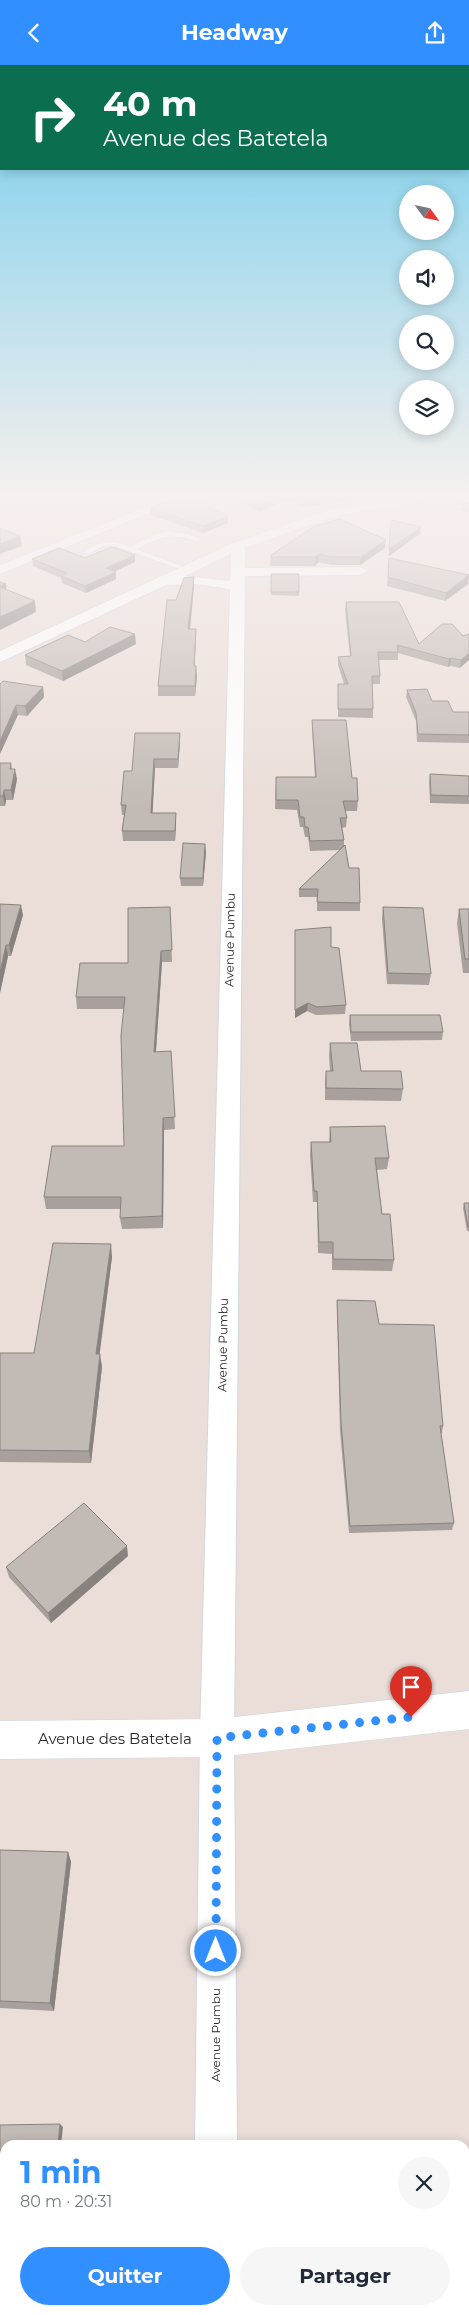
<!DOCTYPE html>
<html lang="fr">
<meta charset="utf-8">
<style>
body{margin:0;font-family:Montserrat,sans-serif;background:#f6f6f7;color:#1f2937;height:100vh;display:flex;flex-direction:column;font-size:19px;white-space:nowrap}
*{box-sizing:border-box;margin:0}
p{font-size:16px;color:#747a83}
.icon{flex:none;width:28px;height:28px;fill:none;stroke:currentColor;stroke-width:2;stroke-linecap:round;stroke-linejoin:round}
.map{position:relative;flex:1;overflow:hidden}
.side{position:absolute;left:0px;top:2075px;width:470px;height:175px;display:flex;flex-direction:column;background:#fff;border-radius:15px 15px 0 0;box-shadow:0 2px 12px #0003}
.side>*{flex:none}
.guide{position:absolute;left:0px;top:0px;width:470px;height:105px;box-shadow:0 2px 12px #0003;background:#0b6e4f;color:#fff;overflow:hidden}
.needle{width:32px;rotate:123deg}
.controls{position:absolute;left:399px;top:120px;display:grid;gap:10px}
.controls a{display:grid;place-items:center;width:55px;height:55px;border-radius:50%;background:#fff;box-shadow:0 2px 12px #0003;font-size:25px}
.pin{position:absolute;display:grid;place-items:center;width:42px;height:42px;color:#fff;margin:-51px -21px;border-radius:50% 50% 50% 0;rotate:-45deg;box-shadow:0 0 5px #0007}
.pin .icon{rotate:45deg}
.me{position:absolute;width:55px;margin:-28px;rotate:0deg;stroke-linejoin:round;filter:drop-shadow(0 0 4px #0008)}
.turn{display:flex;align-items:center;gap:18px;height:105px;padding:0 20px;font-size:22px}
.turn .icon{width:65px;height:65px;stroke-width:2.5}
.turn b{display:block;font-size:35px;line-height:42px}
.round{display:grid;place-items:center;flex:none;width:52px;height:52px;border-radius:26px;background:#f6f6f7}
.overview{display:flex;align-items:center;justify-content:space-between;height:85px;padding:0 20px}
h1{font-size:30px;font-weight:700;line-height:38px;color:#328fff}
.primary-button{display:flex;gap:10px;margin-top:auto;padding:10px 20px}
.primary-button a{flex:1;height:58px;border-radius:30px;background:#328fff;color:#fff;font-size:20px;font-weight:700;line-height:58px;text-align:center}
.primary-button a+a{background:#f6f6f7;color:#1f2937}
header{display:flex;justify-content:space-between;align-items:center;height:65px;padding:0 20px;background:#328fff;color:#fff;font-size:22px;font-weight:700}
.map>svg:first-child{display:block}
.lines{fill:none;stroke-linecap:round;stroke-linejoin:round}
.service-casing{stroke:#ced7e2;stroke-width:2}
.minor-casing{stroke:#ced7e2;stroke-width:2}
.tertiary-casing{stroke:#ced7e2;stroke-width:1}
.service{fill:#fff;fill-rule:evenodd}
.minor{fill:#fff;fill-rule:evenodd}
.tertiary{fill:#fff;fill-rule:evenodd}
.wall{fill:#a7a09c}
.shaded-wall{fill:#88827f}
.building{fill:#c2bab5;stroke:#88827f}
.route{stroke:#328fff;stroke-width:9;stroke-dasharray:0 16.2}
.labels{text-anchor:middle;stroke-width:4.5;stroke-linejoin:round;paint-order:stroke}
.street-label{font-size:12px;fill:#282828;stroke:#fff}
.near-street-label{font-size:15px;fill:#282828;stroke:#fff}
</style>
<header><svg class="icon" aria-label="back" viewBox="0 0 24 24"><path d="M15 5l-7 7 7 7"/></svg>Headway<svg class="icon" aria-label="share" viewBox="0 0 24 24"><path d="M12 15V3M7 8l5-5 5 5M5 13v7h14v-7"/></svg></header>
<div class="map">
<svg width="469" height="2250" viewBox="0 0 469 2250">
<rect width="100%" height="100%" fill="#ebded9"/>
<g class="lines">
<defs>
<path id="service" d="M169 466 188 469 200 474 197 476C167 468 164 471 136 484L187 503V505H183L115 481H103L88 489 85 487C99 475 113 475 130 482L153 470Z"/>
<path id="minor" d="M182 428H200L198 431 177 437 0 509V500Z
M422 428H445L439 432 332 452 245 483V503L360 502 367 506 360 510 245 511 234 1673 237 2080H195L200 1673 230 524 195 519 166 520 5 595 0 597V586L233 478 325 446ZM231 489 230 516 185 511Z
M194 2245H238V2250H194Z"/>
<path id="tertiary" d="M469 1626V1664L217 1692 0 1694V1656L217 1654Z"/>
</defs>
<use href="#service" class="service-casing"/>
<use href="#minor" class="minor-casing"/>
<use href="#tertiary" class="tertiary-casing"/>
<use href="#service" class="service"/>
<use href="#minor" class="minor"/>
<use href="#tertiary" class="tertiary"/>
</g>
<path class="wall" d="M64 428H76L70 430Z
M226 428H356V433L304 442 286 435 259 447Z
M469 438V447L460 445 461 439Z
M151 443 228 458 203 468 151 450Z
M385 483 360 500H331L319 497 314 501H270L271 490Z
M135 490V497L115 506 116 514 86 528 62 518 61 513 33 501 32 494 85 493Z
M389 493 468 519 445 536 387 521Z
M271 509H299V531L271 530Z
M194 521 190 564H196L194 601 197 611 195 631H158V621L176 535Z
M346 537 419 579 463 571 469 569 460 603 450 601 448 602 398 588V595H379L380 611V619H372L373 644V653L338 652V619H344L338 600V592L350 591 345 545Z
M85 577 136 579 63 616 26 600 25 590Z
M0 619 43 622 44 632 27 651 18 650Z
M407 625 432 636 453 647H469V678L417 677 416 656 406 632Z
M312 655 352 713 358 736 357 746H345L347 753 346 762 342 763 344 775V781L349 803 360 838V846H317V832H299V824L340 785 310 786 308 772H305L303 762H300L297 745 275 744 276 712H315L312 664Z
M180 668V677L178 703H155L152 748 176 758 175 776H123L122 766 124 750H122L121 740 132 706Z
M0 695V698H11L12 704 17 714 13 735H6L5 741H0Z
M430 709 469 711V739L430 738 429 717Z
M206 787 203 821H181L180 813Z
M0 839 23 850 11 891H8L0 928Z
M170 842 172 897H162L156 987 171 986 175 1064 164 1065 163 1163 122 1164 120 1153 121 1144H46L44 1132 124 1081V944H77L76 932 128 898Z
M383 842 431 909 429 920 387 919 382 854Z
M459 844H469V908H463L457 858Z
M295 865 331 882 346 940 345 949 316 950 307 946 295 953Z
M350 950 443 967 442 975 351 976 349 959Z
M330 978 361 1006 403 1024 401 1036 325 1035V1018L326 1006H330L329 990Z
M330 1062 389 1093 387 1104 377 1105 382 1149 394 1195 392 1206 332 1205V1189L318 1188 317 1137H313L310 1089 311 1077H329Z
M464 1138H469V1166H467L463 1143Z
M112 1192 99 1289 102 1302 91 1398 0 1397V1288H34Z
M337 1235 379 1259 443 1361 442 1368H441L454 1458 452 1465 349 1468 340 1366 337 1243Z
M128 1491 51 1558 9 1512 6 1502Z
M0 1785 68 1787 71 1797 54 1946 0 1943Z
M469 2112V2250H387L393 2245H465V2124Z"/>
<path class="shaded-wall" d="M70 428H76L70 430Z
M93 428H102L94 430Z
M350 428H356V433L304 442 305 435Z
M286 429V435L259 447V440Z
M228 451V458L203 468V461Z
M421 462 420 469 389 491V484Z
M20 471 22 481 0 489V479Z
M386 475 385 483 360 500 361 492Z
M319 489V497L314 501 315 492Z
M135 490V497L107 510 106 503Z
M116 507V514L86 528 85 521Z
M469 510 468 519 445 536 446 528Z
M194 512V521L189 573 188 564Z
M6 519 7 531 1 534 0 521Z
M35 536 36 547 0 565V552Z
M196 564V574L194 611V601Z
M135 569 136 579 63 616 62 606Z
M469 588V595L460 603 461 595Z
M451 593 450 601 448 602 449 594Z
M196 601 197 611 195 631V621Z
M43 622 44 632 27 651 25 641Z
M16 640 18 650 0 689V676Z
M180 668V677L178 703V694Z
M154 694 155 703 152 758 151 748Z
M15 704 17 714 13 735 11 725Z
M4 725 6 735 5 741 3 731Z
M176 748V758L175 776V766Z
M205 779 206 787 203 821V813Z
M21 840 23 850 11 891 9 880Z
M6 880 8 891 0 928V908Z
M161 886 162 897 155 999 154 987Z
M308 938 307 946 295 953V945Z
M163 1053 164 1065 163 1163 162 1151Z
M111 1179 112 1192 98 1302 96 1289Z
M100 1289 102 1302 91 1398 89 1386Z
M127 1481 128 1491 51 1558 48 1548Z
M68 1787 71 1797 54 1946 50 1938Z
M60 2059 63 2062 61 2080H58Z"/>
<path class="building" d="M237 428H350L305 435 286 429 259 440Z
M184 430 228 451 203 461 151 443Z
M469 438V441L461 439Z
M340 454 386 475 361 492H331L319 489 315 492H271V490L315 461Z
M391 455 421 462 389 484Z
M0 463 20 471 0 479Z
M112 482 135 490 106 503 116 507 85 521 61 511 67 508 32 494 59 483 85 493Z
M389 493 469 510 446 528 388 512Z
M271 509H299V527H271Z
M194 512 188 564H196L194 601H196L195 621H158L167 535H176L184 513Z
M0 517 6 519 0 521Z
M0 522 35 536 0 552Z
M346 537H399L419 579 442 559H452L463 571 469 569V588L461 595 451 593 449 594 397 580 398 587H378L380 611H372L373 644H338V619H348L338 592 351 591Z
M110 562 135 569 62 606 25 590 68 570 85 577Z
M3 616 43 622 25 641 16 640 0 676V619Z
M427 624 432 636H448L453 647H469V670L418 669 416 648 407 625Z
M312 655H346L352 713H357L358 736H343L347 753H340L344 775 310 776 308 762H305L304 752H300L298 735H276V712H316Z
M135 668H180L178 694H154L151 748H176L175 766H122L126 740H121L124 706H132Z
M0 698H11L10 704H15L11 725H4L3 731H0Z
M430 709 469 711V731L431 730Z
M183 778 205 779 203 813H180Z
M345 780 349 803H359L360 838 317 837 318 824H299Z
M0 839 21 840 9 880H6L0 908Z
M170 842 172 885 161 886 154 987 171 986 175 1052 163 1053 162 1151 120 1153 121 1132H44L52 1081H124L121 970 125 932H76L80 898H128V843Z
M383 842 423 843 431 909 388 908Z
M459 844H469V894H465Z
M331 862V882L339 883 346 940 317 942 308 938 295 945V865Z
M350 950H440L443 967H351Z
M330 978H357L361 1006H401L403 1024 326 1023V1006H333Z
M385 1061 389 1093H375L382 1149H390L394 1195 333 1194V1177H319L317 1126H314L311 1077H331L330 1062Z
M464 1138H469V1162H468Z
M53 1178 111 1179 96 1289H100L89 1386 0 1385V1288H34Z
M337 1235 375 1236 379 1259 434 1260 443 1361H440L454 1458 350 1461 341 1358Z
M84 1438 127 1481 48 1548 6 1502Z
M0 1785 68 1787 50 1938 0 1936Z
M60 2059 58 2080H5V2181H0V2060Z
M469 2123V2250H391L396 2245H465V2135Z"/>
<linearGradient id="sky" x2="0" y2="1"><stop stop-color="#74cdec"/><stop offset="0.58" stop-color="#f6f0ee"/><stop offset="1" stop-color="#f6f0ee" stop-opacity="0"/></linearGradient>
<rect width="469" height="742" fill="url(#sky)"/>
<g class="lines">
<path class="route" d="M216 1886 217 1673 411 1652"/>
</g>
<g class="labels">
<g class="street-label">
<text transform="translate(230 875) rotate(-89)" y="4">Avenue Pumbu</text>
<text transform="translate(223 1280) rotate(-89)" y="4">Avenue Pumbu</text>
<text transform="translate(216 1970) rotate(-90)" y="4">Avenue Pumbu</text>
</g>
<g class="near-street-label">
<text x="115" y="1679">Avenue des Batetela</text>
</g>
</g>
</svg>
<div class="controls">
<a><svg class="needle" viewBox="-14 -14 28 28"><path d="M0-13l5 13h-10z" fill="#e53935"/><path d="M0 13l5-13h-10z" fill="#747a83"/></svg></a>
<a><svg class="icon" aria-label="sound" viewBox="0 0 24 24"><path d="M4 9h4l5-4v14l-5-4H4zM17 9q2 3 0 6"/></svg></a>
<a><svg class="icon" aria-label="search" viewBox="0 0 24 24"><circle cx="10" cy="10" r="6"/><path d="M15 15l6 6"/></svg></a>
<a><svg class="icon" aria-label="layers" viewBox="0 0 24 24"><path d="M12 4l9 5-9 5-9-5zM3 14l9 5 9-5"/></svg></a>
</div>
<div class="pin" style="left:411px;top:1652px;background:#d93025"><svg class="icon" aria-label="arrive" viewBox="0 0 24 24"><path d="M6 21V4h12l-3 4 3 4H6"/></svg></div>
<svg class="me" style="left:216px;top:1886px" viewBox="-20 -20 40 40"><circle r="17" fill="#328fff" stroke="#fff" stroke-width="3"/><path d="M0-11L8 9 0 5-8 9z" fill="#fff"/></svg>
<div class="guide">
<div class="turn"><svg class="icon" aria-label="right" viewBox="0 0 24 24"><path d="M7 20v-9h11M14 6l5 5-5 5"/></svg><div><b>40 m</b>Avenue des Batetela</div></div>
</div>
<section class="side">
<div class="overview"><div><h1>1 min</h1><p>80 m · 20:31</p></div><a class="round"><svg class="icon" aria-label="close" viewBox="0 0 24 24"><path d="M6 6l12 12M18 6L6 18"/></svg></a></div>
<div class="primary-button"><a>Quitter</a><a>Partager</a></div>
</section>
</div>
